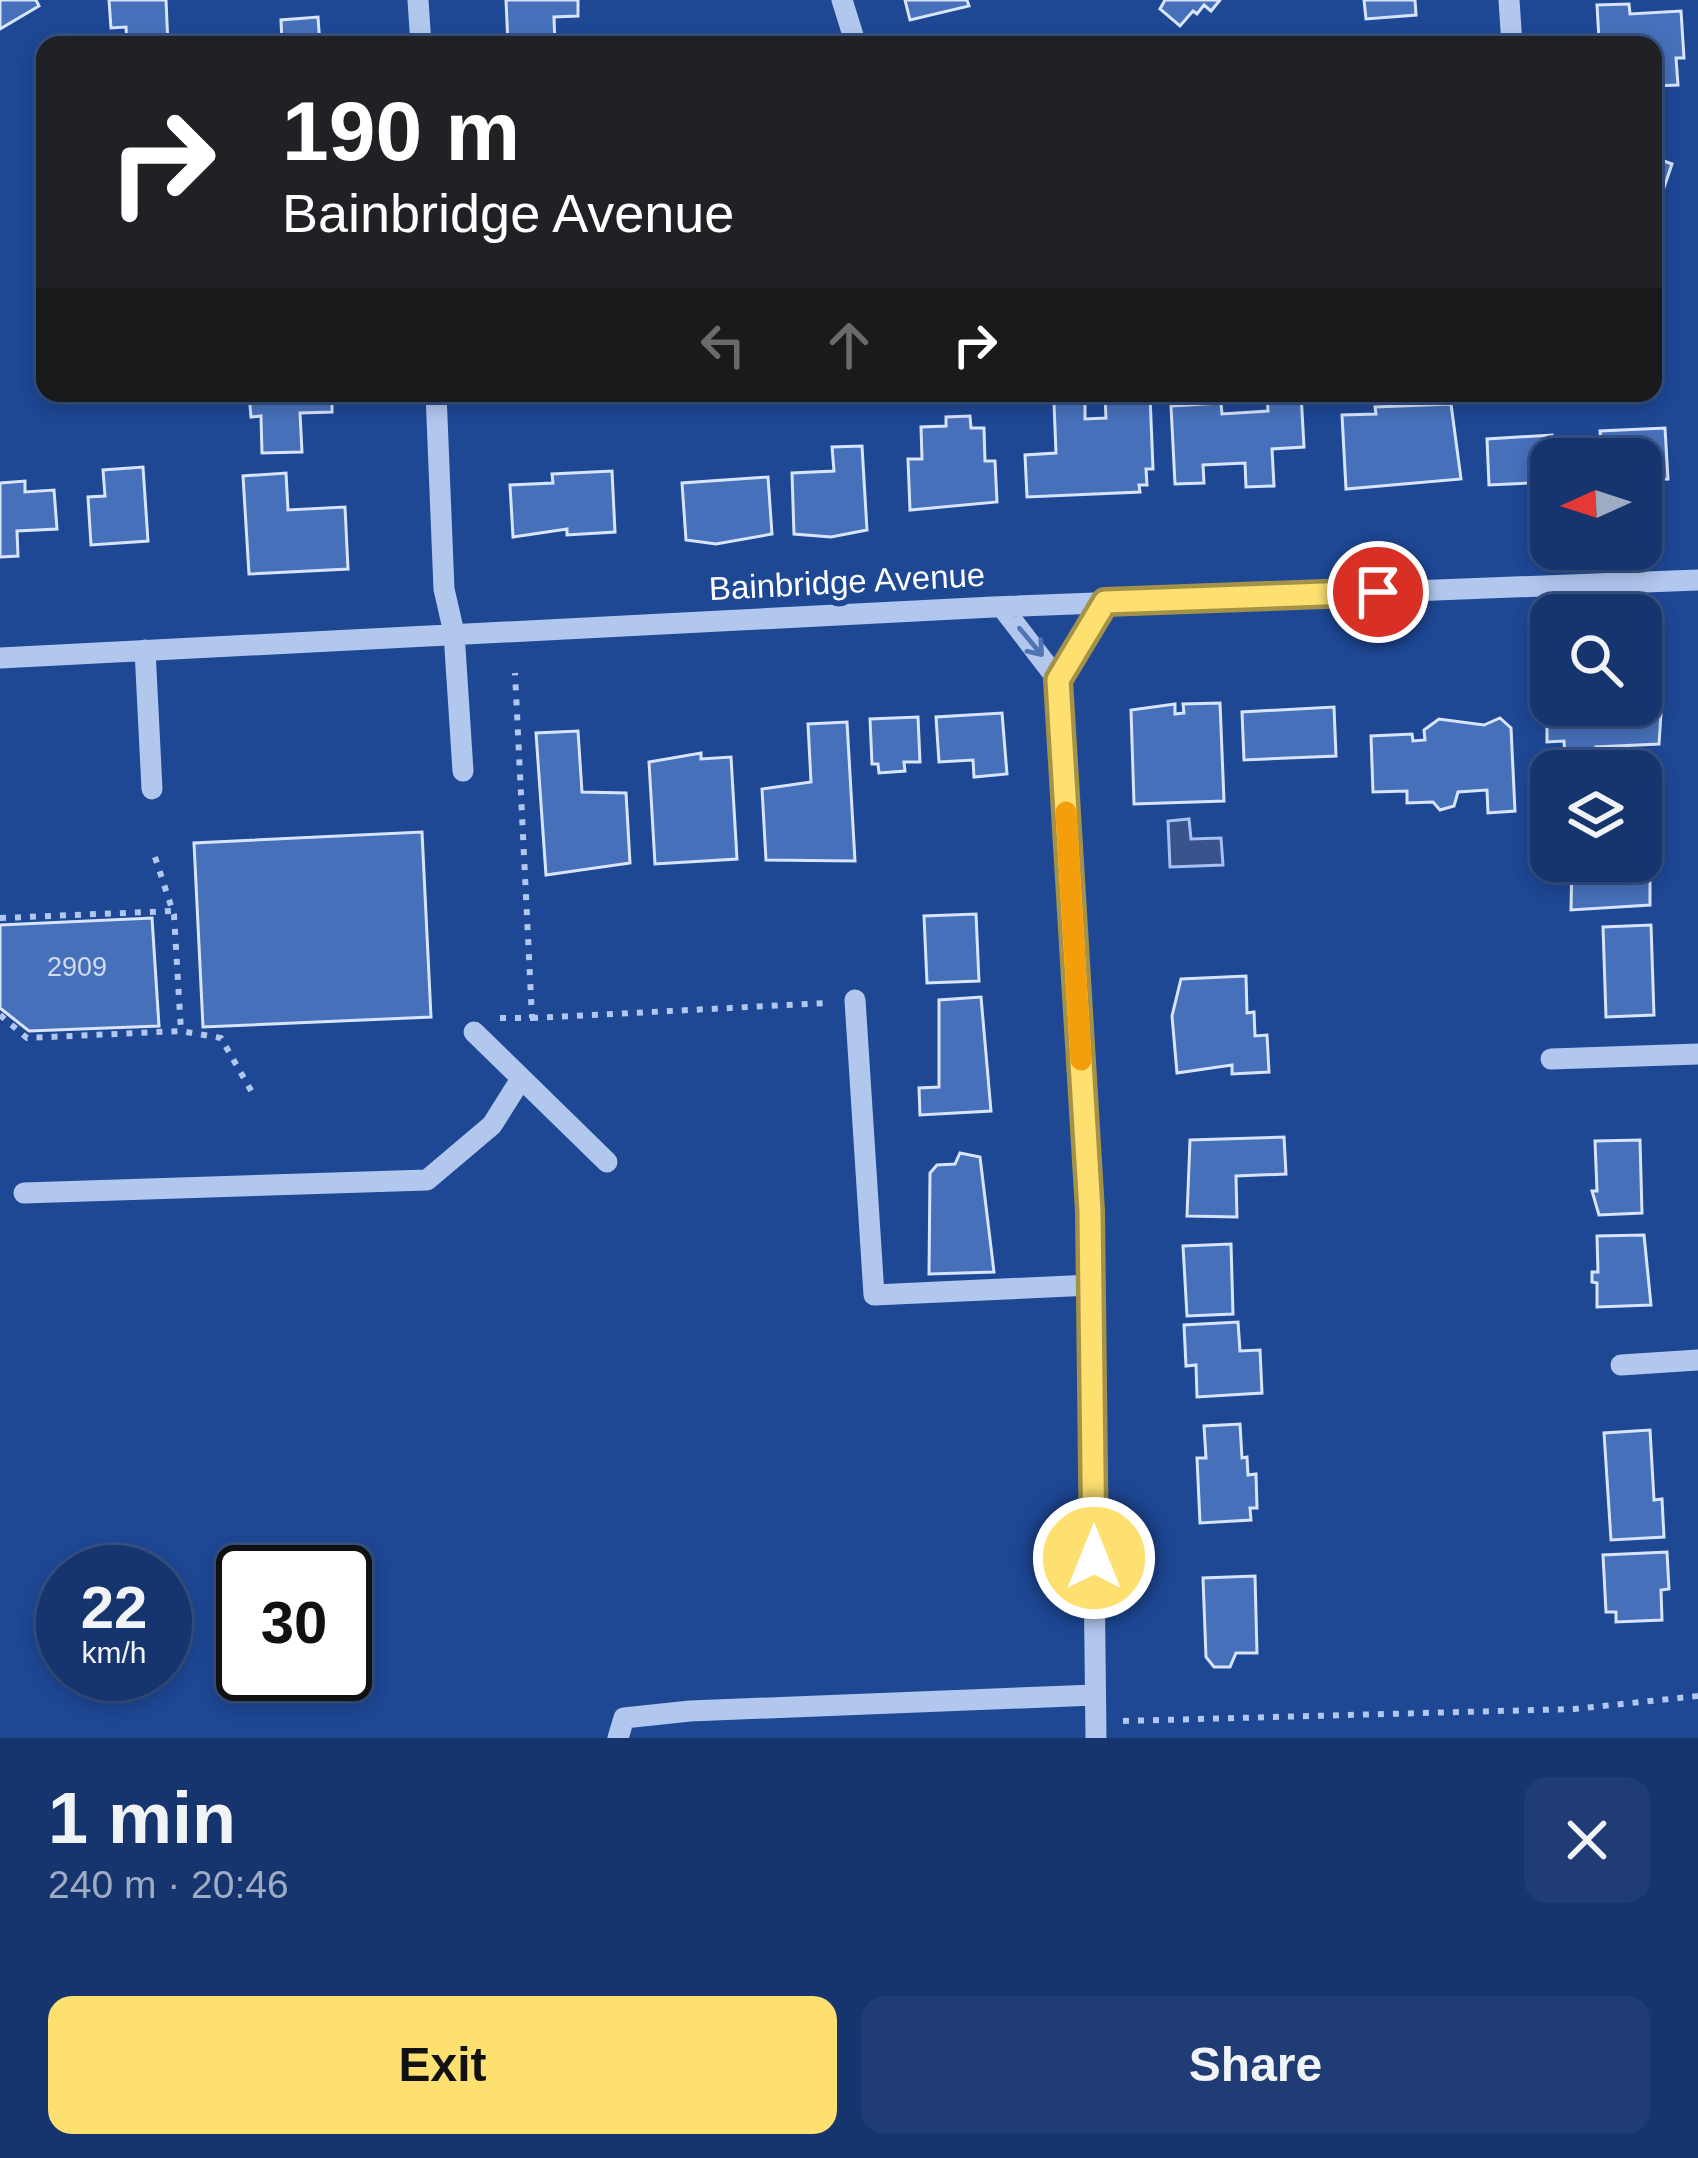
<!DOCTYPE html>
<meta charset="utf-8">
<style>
body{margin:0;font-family:Arial,sans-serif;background:#1f3d74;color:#f1f3f6;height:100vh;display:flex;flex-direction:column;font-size:45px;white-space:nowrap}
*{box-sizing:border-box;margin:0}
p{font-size:39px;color:#9eabc3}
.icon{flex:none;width:66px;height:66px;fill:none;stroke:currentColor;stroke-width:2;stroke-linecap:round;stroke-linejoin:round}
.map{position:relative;height:1738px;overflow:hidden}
.side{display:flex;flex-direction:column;background:#16356f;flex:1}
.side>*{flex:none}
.guide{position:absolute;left:36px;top:36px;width:1626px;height:366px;border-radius:24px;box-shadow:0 6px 18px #0003,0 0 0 3px #355082;background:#202124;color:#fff;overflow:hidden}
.needle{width:78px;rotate:267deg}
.tools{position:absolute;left:1530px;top:438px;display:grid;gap:24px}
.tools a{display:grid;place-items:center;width:132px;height:132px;border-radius:24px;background:#16356f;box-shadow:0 6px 18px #0003,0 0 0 3px #355082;font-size:60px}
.speed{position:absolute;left:36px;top:1545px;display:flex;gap:24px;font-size:60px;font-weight:700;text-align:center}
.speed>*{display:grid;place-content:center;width:156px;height:156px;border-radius:50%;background:#16356f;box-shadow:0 6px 18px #0003,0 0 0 3px #355082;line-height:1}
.speed small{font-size:30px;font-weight:400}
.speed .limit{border:6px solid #111;border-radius:18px;background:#fff;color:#111}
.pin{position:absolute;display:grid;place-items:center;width:102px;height:102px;color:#fff;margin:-51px;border:6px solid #fff;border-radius:50%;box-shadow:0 3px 12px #0007}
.me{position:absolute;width:132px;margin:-66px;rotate:0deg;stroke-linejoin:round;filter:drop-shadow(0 0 9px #0008)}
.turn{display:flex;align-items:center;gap:42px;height:252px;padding:0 48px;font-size:54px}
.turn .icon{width:156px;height:156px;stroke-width:2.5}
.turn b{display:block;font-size:84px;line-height:102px}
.lanes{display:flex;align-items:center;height:114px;padding:0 48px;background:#0003;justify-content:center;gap:60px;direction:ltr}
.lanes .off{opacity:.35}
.round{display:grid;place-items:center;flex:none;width:126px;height:126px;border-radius:24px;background:#1f3d74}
.headline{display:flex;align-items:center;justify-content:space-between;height:204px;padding:0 48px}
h1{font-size:72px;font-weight:700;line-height:90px}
.action{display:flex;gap:24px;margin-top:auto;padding:24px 48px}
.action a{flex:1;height:138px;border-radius:24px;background:#fde070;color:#111;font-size:48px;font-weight:700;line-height:138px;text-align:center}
.action a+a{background:#1f3d74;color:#f1f3f6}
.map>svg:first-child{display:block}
.water{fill:#37548d;stroke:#a4c1f0;stroke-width:3}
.building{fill:#4770ba;stroke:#d7e4fa;stroke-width:3}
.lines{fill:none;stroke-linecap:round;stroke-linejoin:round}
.path{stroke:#b1c7ee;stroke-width:6;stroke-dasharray:6 9;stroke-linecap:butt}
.minor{stroke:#b1c7ee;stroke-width:21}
.oneway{stroke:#5174b4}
.route-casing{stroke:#a49249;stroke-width:30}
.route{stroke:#fde070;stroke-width:21}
.slow{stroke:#f59e0b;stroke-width:21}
.labels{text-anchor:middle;stroke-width:12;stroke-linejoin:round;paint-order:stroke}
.number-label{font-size:27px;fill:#d1dbee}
.street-label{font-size:33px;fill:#fff;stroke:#1e4794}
</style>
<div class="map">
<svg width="1698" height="1738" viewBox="0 0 1698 1738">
<rect width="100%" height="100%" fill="#1e4794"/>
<path class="water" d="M1189 819 1191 839 1221 838 1223 865 1170 867 1168 821Z"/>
<path class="building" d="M0 0H36L39 6 0 29Z
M109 0H166L168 45H127L126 27 111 28Z
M506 0H578V16L554 17 555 45H508Z
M905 0H967L969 6 910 20Z
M1220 0 1211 11 1204 5 1197 14 1193 11 1180 26 1160 9 1165 0Z
M1364 0H1415L1416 15 1366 19Z
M1629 4 1630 14 1681 11 1684 58H1676L1678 85 1653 86V45L1599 40 1597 5Z
M318 17 320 45H237L282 43 281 20Z
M1653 157 1672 164 1653 220Z
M249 393H332V412L300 413 302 452 262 453 261 416 251 417Z
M529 393H588L530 401Z
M1267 393H1301L1304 447 1272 449 1274 486 1246 487 1245 463 1203 465 1204 483 1175 484 1171 406 1221 403 1222 414 1268 411Z
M1150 395 1153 469H1146L1147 485H1139L1140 492 1027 497 1025 455 1056 453 1054 403 1085 401V419L1106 418 1105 397Z
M1451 404 1461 479 1346 489 1342 415 1376 414 1375 407Z
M970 416 971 428H984L985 461H995L997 502 910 510 908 459H922L921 427 946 426V417Z
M1665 428 1668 479 1641 480V487V459H1602L1600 431Z
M1552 435 1551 482 1489 485 1487 439Z
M862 446 867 530 831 537 794 534 792 473 834 471 832 447Z
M143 467 148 541 91 545 88 497 105 496 103 470Z
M612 471 615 532 567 535V529L513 537 510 485 553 483 552 474Z
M286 473 288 510 345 507 348 569 249 574 243 476Z
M768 477 772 534 716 544 686 540 682 483Z
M25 481V492L54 490 57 529 17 531 18 556 0 557V483Z
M1538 679H1551V705H1641V686L1653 687 1662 698 1659 744 1596 747 1597 759 1565 760 1564 741 1547 742V708H1539Z
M1220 703 1224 801 1134 804 1131 710 1175 704V714L1184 713 1183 704Z
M1334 707 1336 756 1244 760 1242 712Z
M1002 713 1007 774 974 777 973 760 939 762 936 717Z
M918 717 920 762H904L905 771 879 773 878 764H872L870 719Z
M1500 718 1511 728 1515 811 1488 813 1487 790 1458 792 1454 806 1440 810 1433 802 1407 803V791L1373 792 1371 736 1412 734 1413 741 1425 740 1424 730 1439 719 1484 725Z
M847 722 855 861 766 860 762 789 811 782 808 724Z
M578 731 582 792 626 793 630 863 546 875 536 733Z
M701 753V759L731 757 737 859 655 864 649 762Z
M1643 813 1644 831 1650 830V905L1571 910 1572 861H1641Z
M422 832 431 1017 203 1027 194 843Z
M976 914 979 981 927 983 924 916Z
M152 918 159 1026 29 1031 0 1008V925Z
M1651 925 1654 1015 1606 1017 1603 927Z
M1246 976 1247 1013 1254 1012 1255 1036 1267 1035 1269 1072 1232 1074V1065L1177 1073 1172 1016 1181 979Z
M981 997 991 1111 920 1115 919 1088 939 1087V1000Z
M1284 1137 1286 1174 1236 1176 1237 1217 1187 1216 1190 1140Z
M1640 1140 1642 1213 1599 1215 1592 1191H1597L1595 1141Z
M960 1153 980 1157 994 1272 929 1274 930 1173 937 1165 955 1164Z
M1644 1235 1651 1305 1597 1307V1283L1592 1282V1272H1598L1597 1236Z
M1231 1244 1233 1314 1187 1316 1183 1246Z
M1238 1322 1240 1351 1260 1350 1262 1393 1197 1397 1196 1365 1186 1366 1184 1325Z
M1240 1424 1242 1458 1247 1457 1248 1475 1256 1474 1257 1508H1250L1251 1520 1200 1523 1197 1458H1206L1204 1426Z
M1650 1430 1654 1500 1662 1499 1664 1537 1611 1540 1604 1433Z
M1667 1552 1669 1589 1661 1590 1662 1620 1616 1622V1612H1606L1603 1555Z
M1255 1576 1257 1653H1236L1230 1667H1214L1206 1657 1203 1578Z"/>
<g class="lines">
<path class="path" d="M155 857 174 915 181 1031
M0 918 173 911
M0 1015 27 1038 181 1031 221 1038 253 1094
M500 1018H532L515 673
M532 1018 828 1003
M1123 1721 1574 1709 1698 1696"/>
<path class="minor" d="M418 0 421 45
M842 0 856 45
M1509 0 1512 45
M436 393 444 589 454 633 463 771
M1002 607 1058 680 1090 1211 1096 1738
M145 650 152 789
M0 658 993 607 1698 580
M1058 680 1105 602
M855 1000 874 1295 1091 1285
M474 1032 607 1162
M1551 1059 1698 1054
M24 1193 427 1180 492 1125 521 1079
M1621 1365 1698 1360
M618 1738 624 1718 690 1711 1095 1695"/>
</g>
<defs><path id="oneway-shaft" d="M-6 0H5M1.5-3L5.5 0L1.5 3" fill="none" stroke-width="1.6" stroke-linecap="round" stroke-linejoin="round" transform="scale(3)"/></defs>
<use class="oneway" href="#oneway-shaft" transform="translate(1031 642) rotate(50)"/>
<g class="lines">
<defs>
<path id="route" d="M1094 1558 1090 1211 1058 680 1105 602 1378 592"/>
</defs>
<use href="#route" class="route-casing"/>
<use href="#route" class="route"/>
<path class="slow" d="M1066 812 1081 1060"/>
</g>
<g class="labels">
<g class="number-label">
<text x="77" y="976">2909</text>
</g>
<g class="street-label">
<text transform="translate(847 581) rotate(-3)" y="12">Bainbridge Avenue</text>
</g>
</g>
</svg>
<div class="tools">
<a><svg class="needle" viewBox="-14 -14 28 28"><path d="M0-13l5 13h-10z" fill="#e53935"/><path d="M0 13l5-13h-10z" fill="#9eabc3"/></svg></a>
<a><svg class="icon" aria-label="search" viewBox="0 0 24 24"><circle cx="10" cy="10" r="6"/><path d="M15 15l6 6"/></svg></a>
<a><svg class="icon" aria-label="layers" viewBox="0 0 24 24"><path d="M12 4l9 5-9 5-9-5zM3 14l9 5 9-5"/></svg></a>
</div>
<div class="speed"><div>22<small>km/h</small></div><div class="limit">30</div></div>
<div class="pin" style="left:1378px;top:592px;background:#d93025"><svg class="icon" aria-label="arrive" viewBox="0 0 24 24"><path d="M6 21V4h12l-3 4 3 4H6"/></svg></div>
<svg class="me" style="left:1094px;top:1558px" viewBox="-20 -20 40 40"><circle r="17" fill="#fde070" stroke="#fff" stroke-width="3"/><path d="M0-11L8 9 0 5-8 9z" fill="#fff"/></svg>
<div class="guide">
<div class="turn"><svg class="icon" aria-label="right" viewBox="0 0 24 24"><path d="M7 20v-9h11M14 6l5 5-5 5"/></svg><div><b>190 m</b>Bainbridge Avenue</div></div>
<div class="lanes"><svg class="icon off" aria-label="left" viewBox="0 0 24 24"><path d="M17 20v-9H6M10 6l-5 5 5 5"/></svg><svg class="icon off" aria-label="ahead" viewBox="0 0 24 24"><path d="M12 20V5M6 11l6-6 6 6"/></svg><svg class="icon" aria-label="right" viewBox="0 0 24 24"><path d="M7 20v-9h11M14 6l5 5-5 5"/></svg></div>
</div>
</div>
<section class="side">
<div class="headline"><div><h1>1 min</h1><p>240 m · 20:46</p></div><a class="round"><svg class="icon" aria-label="close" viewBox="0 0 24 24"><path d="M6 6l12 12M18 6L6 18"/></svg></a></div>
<div class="action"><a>Exit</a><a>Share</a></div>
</section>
